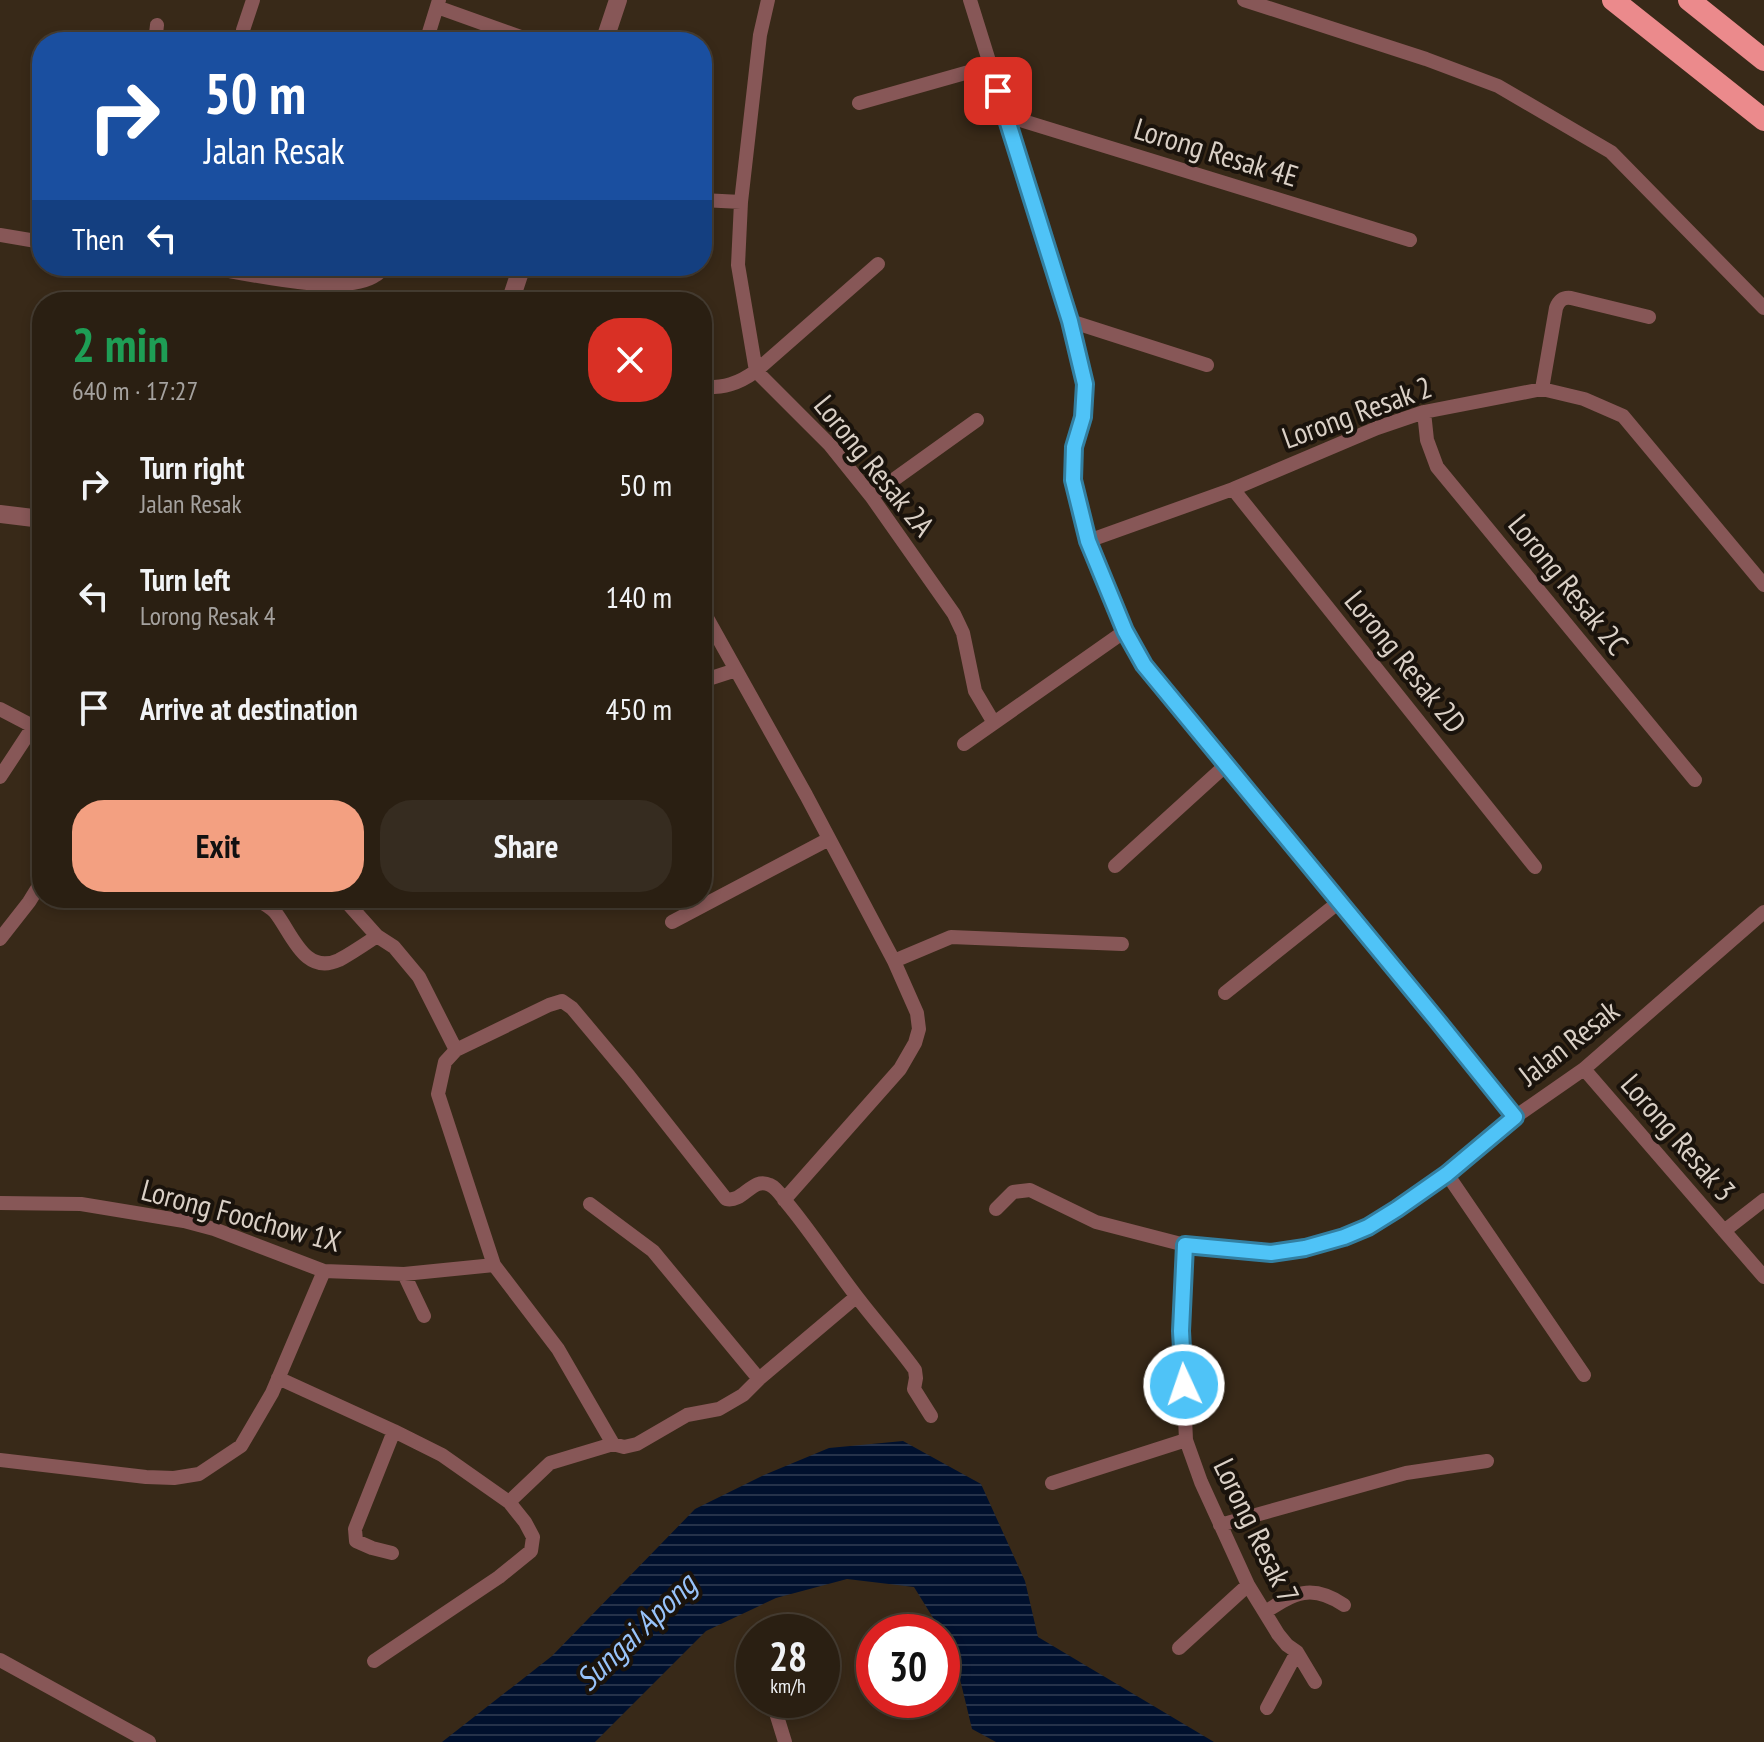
<!DOCTYPE html>
<meta charset="utf-8">
<style>
body{margin:0;font-family:"PT Sans Narrow",sans-serif;background:#362c20;color:#f1f3f6;height:100vh;display:flex;flex-direction:column;font-size:30px;white-space:nowrap}
*{box-sizing:border-box;margin:0}
p{font-size:26px;color:#a5a29f}
.icon{flex:none;width:44px;height:44px;fill:none;stroke:currentColor;stroke-width:2;stroke-linecap:round;stroke-linejoin:round}
.map{position:relative;flex:1;overflow:hidden}
.sheet{position:absolute;left:32px;top:292px;width:680px;height:616px;display:flex;flex-direction:column;background:#2a1f12;border-radius:32px;box-shadow:0 4px 12px #0003,0 0 0 2px #463d32}
.sheet>*{flex:none}
.guide{position:absolute;left:32px;top:32px;width:680px;height:244px;border-radius:32px;box-shadow:0 4px 12px #0003,0 0 0 2px #463d32;background:#1a4fa0;color:#fff;overflow:hidden}
.speed{position:absolute;left:736px;top:1614px;display:flex;gap:16px;font-size:40px;font-weight:700;text-align:center}
.speed>*{display:grid;place-content:center;width:104px;height:104px;border-radius:50%;background:#2a1f12;box-shadow:0 4px 12px #0003,0 0 0 2px #463d32;line-height:1}
.speed small{font-size:20px;font-weight:400}
.speed .limit{border:12px solid #d22;background:#fff;color:#111}
.pin{position:absolute;display:grid;place-items:center;width:68px;height:68px;color:#fff;margin:-34px;border-radius:16px;box-shadow:0 4px 12px #0006}
.me{position:absolute;width:88px;margin:-44px;rotate:357deg;stroke-linejoin:round;filter:drop-shadow(0 0 6px #0008)}
.turn{display:flex;align-items:center;gap:28px;height:168px;padding:0 40px;font-size:36px}
.turn .icon{width:104px;height:104px;stroke-width:2.5}
.turn b{display:block;font-size:56px;line-height:68px}
.then{display:flex;align-items:center;height:76px;padding:0 40px;background:#0003;gap:16px;font-size:30px}
.round{display:grid;place-items:center;flex:none;width:84px;height:84px;border-radius:32px;background:#362c20}
.head{display:flex;align-items:center;justify-content:space-between;height:136px;padding:0 40px}
h1{font-size:48px;font-weight:800;line-height:60px;color:#1e9e55}
.primary-button{display:flex;gap:16px;margin-top:auto;padding:16px 40px}
.primary-button a{flex:1;height:92px;border-radius:32px;background:#f3a081;color:#111;font-size:32px;font-weight:800;line-height:92px;text-align:center}
.primary-button a+a{background:#362c20;color:#f1f3f6}
ul{padding:0;list-style:none}
li{display:flex;align-items:center;gap:24px;height:112px;padding:0 40px}
li div{flex:1}
li b{display:block;font-size:30px}
li em{font-style:normal}
.map>svg:first-child{display:block}
.water{fill:url(#water-rules)}
.lines{fill:none;stroke-linecap:round;stroke-linejoin:round}
.minor{stroke:#875757;stroke-width:14}
.tertiary{stroke:#875757;stroke-width:18}
.trunk{stroke:#eb8a8c;stroke-width:22}
.route-casing{stroke:#337fa1;stroke-width:20}
.route{stroke:#4fc3f7;stroke-width:14}
.labels{text-anchor:middle;stroke-width:8;stroke-linejoin:round;paint-order:stroke}
.street-label{font-size:30px;fill:#dad0c6;stroke:#1a130c}
.water-label{font-size:32px;font-style:italic;fill:#98c3fa;stroke:#1a130c}
</style>
<div class="map">
<svg width="1764" height="1742" viewBox="0 0 1764 1742">
<defs>
<pattern id="water-rules" width="6" height="5" patternUnits="userSpaceOnUse" patternTransform="scale(2)"><rect width="6" height="5" fill="#00102d"/><path d="M0 2.5h6" fill="none" stroke="#25324a"/></pattern>
</defs>
<rect width="100%" height="100%" fill="#382918"/>
<path class="water" d="M903 1441 981 1484 1025 1581 1038 1637 1214 1742H996L972 1729 953 1650 914 1587 847 1579 776 1598 706 1631 595 1742H442L552 1656 695 1509 764 1475 829 1448Z"/>
<g class="lines">
<path class="minor" d="M768 0 760 35 741 202 738 265 756 371 830 445 871 496 954 614 963 633 975 691 994 723
M970 0 1070 321 1085 384 1083 417 1074 447 1073 480 1088 541 1125 631 1144 665 1436 1019 1515 1117
M1244 0 1426 59 1498 86 1611 152 1764 308
M437 7 535 42
M243 30 253 0
M155 42 157 25
M426 42 439 0
M859 103 990 66
M1007 116 1410 240
M702 200 741 202
M0 235 42 242
M202 266C240 272 345 298 376 275 380 273 382 269 385 266
M1070 321 1207 365
M702 387C724 388 738 384 756 371L878 264
M1542 389 1556 308C1559 300 1563 297 1571 298L1649 317
M1424 412 1427 440 1437 467 1695 780
M1233 489 1535 867
M871 496 977 420
M1088 541 1233 489 1377 428 1424 412 1542 389 1584 399 1623 416 1764 585
M702 609 806 795 894 961 917 1013 919 1029 915 1043 900 1069 784 1200
M702 681 736 670
M0 709 42 731
M964 744 1125 631
M0 777 42 713
M1115 866 1226 765
M254 898C261 902 269 906 275 912 292 933 304 976 339 960 352 953 365 944 377 936
M343 898 377 936 394 947 419 977 456 1050 445 1062 438 1094 494 1265
M672 922 829 839
M0 939 29 902 42 881
M894 961 951 937 1122 944
M1225 993 1339 902
M456 1050 549 1005 562 1001 572 1008 629 1076 726 1199C744 1203 752 1176 770 1185 777 1188 782 1197 787 1203 812 1233 833 1266 857 1297 876 1322 897 1345 915 1370L916 1378 914 1389 931 1416
M1584 1069 1764 1277
M1447 1174 1584 1375
M0 1203 81 1204 184 1221 214 1229 324 1271 404 1274 494 1265 558 1349 613 1444
M590 1204 653 1251 759 1379
M996 1209 1013 1192 1030 1190 1096 1222 1185 1245 1271 1253 1305 1248 1344 1237 1368 1227 1397 1209 1447 1174 1515 1117 1584 1069 1764 912
M1724 1231 1764 1200
M1185 1245 1181 1331 1186 1440 1201 1482 1248 1585 1278 1634 1287 1645 1297 1652 1315 1682
M404 1274 424 1316
M278 1378 394 1431 442 1455 509 1502 525 1522 533 1537 531 1551 499 1577 374 1661
M0 1460 146 1477 174 1478 199 1474 241 1446 272 1393 324 1271
M1052 1483 1186 1440
M509 1502 550 1463 613 1444 624 1447 637 1444 687 1415 719 1409 743 1395 759 1379 856 1297
M1220 1525 1406 1473 1487 1461
M392 1553 372 1548 356 1541 355 1529 394 1431
M1265 1612C1295 1593 1311 1583 1344 1605
M1179 1648 1248 1585
M0 1660 149 1742
M772 1700 785 1742
M1267 1708 1297 1652"/>
<path class="tertiary" d="M604 42 618 0
M510 302 522 266
M0 514 42 519"/>
<path class="trunk" d="M1613 0 1764 120
M1689 0 1764 60"/>
</g>
<g class="lines">
<defs>
<path id="route" d="M998 91 1070 321 1085 384 1083 417 1074 447 1073 480 1088 541 1125 631 1144 665 1436 1019 1515 1117 1447 1174 1397 1209 1368 1227 1344 1237 1305 1248 1271 1253 1185 1245 1181 1331 1184 1385"/>
</defs>
<use href="#route" class="route-casing"/>
<use href="#route" class="route"/>
</g>
<g class="labels">
<g class="street-label">
<text transform="translate(1216 153) rotate(17)" y="10">Lorong Resak 4E</text>
<text transform="translate(1357 413) rotate(-20)" y="10">Lorong Resak 2</text>
<text transform="translate(874 466) rotate(51)" y="10">Lorong Resak 2A</text>
<text transform="translate(1568 585) rotate(51)" y="10">Lorong Resak 2C</text>
<text transform="translate(1405 662) rotate(51)" y="10">Lorong Resak 2D</text>
<text transform="translate(1569 1043) rotate(-38)" y="10">Jalan Resak</text>
<text transform="translate(1678 1138) rotate(49)" y="10">Lorong Resak 3</text>
<text transform="translate(241 1216) rotate(15)" y="10">Lorong Foochow 1X</text>
<text transform="translate(1256 1531) rotate(64)" y="10">Lorong Resak 7</text>
</g>
<g class="water-label">
<text transform="translate(636 1632) rotate(-44)" y="11">Sungai Apong</text>
</g>
</g>
</svg>
<div class="speed"><div>28<small>km/h</small></div><div class="limit">30</div></div>
<div class="pin" style="left:998px;top:91px;background:#d93025"><svg class="icon" aria-label="arrive" viewBox="0 0 24 24"><path d="M6 21V4h12l-3 4 3 4H6"/></svg></div>
<svg class="me" style="left:1184px;top:1385px" viewBox="-20 -20 40 40"><circle r="17" fill="#4fc3f7" stroke="#fff" stroke-width="3"/><path d="M0-11L8 9 0 5-8 9z" fill="#fff"/></svg>
<div class="guide">
<div class="turn"><svg class="icon" aria-label="right" viewBox="0 0 24 24"><path d="M7 20v-9h11M14 6l5 5-5 5"/></svg><div><b>50 m</b>Jalan Resak</div></div>
<div class="then">Then<svg class="icon" aria-label="left" viewBox="0 0 24 24"><path d="M17 20v-9H6M10 6l-5 5 5 5"/></svg></div>
</div>
<section class="sheet">
<div class="head"><div><h1>2 min</h1><p>640 m · 17:27</p></div><a class="round" style="background:#d93025;color:#fff"><svg class="icon" aria-label="close" viewBox="0 0 24 24"><path d="M6 6l12 12M18 6L6 18"/></svg></a></div>
<ul>
<li><svg class="icon" aria-label="right" viewBox="0 0 24 24"><path d="M7 20v-9h11M14 6l5 5-5 5"/></svg><div><b>Turn right</b><p>Jalan Resak</p></div><em>50 m</em></li>
<li><svg class="icon" aria-label="left" viewBox="0 0 24 24"><path d="M17 20v-9H6M10 6l-5 5 5 5"/></svg><div><b>Turn left</b><p>Lorong Resak 4</p></div><em>140 m</em></li>
<li><svg class="icon" aria-label="arrive" viewBox="0 0 24 24"><path d="M6 21V4h12l-3 4 3 4H6"/></svg><div><b>Arrive at destination</b></div><em>450 m</em></li>
</ul>
<div class="primary-button"><a>Exit</a><a>Share</a></div>
</section>
</div>
